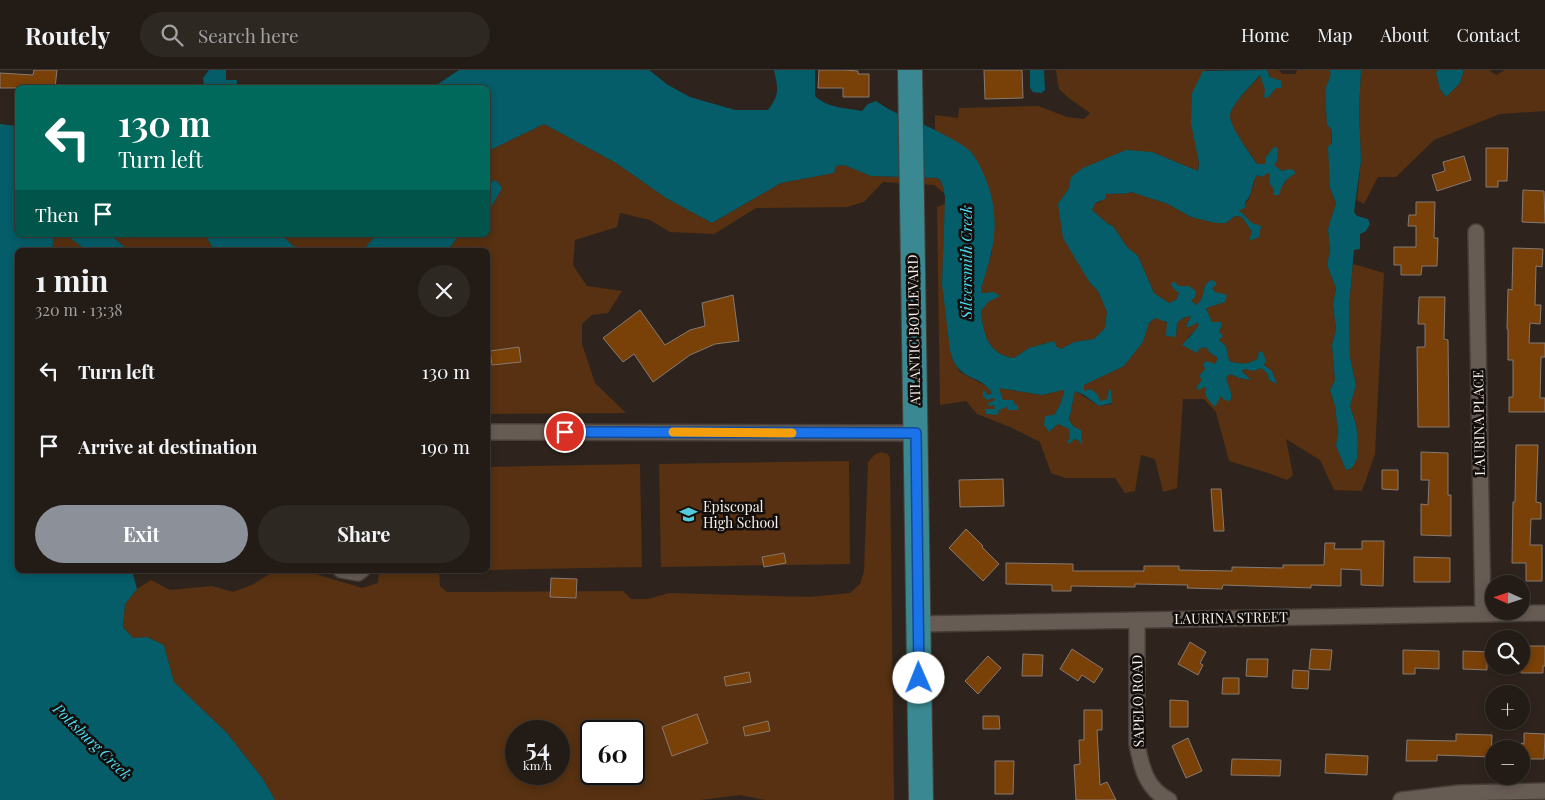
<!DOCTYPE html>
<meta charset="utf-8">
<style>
body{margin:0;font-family:"Playfair Display",serif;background:#2e2823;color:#f1f3f6;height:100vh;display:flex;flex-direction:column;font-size:19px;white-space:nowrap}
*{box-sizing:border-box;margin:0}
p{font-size:16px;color:#a2a1a1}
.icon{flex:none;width:28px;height:28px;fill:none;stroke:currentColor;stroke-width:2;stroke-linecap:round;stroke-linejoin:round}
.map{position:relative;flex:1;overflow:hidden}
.sheet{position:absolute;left:15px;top:178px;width:475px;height:325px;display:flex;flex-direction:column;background:#221b16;border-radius:8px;box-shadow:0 2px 8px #0003,0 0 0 1px #3f3935}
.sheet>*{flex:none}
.guide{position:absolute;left:15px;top:15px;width:475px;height:152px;border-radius:8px;box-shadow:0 2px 8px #0003,0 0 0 1px #3f3935;background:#00695c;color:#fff;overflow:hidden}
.needle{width:32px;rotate:273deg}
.buttons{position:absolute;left:1485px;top:505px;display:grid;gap:10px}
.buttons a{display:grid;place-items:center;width:45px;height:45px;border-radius:50%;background:#221b16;box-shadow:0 2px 8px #0003,0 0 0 1px #3f3935;font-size:25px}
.speed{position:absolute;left:505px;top:650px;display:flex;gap:10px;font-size:25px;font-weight:700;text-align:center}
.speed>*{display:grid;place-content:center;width:65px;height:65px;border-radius:50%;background:#221b16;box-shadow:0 2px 8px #0003,0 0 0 1px #3f3935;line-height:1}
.speed small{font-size:12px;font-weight:400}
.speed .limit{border:2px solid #111;border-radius:8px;background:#fff;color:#111}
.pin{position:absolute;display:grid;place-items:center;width:42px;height:42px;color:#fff;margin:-21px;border:2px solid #fff;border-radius:50%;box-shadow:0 1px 5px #0007}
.me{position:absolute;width:55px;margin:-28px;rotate:359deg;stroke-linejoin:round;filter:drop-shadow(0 0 4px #0008)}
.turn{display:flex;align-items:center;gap:18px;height:105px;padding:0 20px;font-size:22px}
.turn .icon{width:65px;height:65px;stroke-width:2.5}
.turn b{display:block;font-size:35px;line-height:42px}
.then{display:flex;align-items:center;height:48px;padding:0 20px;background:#0003;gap:10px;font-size:19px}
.round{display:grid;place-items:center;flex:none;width:52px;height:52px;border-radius:26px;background:#2e2823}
.head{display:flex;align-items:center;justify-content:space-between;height:85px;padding:0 20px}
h1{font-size:30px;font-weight:700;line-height:38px}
.button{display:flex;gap:10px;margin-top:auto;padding:10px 20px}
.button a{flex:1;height:58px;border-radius:30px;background:#8c9099;color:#fff;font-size:20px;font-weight:700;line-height:58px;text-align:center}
.button a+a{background:#2e2823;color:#f1f3f6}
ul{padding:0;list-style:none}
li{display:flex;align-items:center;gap:15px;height:75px;padding:0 20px}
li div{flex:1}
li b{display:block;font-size:19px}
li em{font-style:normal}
header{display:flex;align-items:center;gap:30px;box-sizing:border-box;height:70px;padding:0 25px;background:#221b16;border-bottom:1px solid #3f3935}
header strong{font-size:24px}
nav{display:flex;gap:28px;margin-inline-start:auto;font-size:18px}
.search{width:350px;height:45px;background:#2e2823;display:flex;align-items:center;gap:12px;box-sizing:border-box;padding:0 18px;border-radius:28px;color:#a2a1a1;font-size:19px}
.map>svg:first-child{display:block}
.green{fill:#573111;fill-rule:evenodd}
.water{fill:#045d69}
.building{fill:#794008;stroke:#867a71}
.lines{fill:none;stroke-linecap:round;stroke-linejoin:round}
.minor-casing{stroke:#473f39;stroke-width:18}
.primary-casing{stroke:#473f39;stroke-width:26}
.minor{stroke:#675c54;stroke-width:15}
.primary{stroke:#3a8992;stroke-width:24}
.route-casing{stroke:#114b97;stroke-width:12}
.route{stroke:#1a73e8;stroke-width:9}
.slow{stroke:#f59e0b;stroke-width:9}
.labels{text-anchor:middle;stroke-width:5;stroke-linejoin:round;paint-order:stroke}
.street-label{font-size:14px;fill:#f6efea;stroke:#130e0b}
.poi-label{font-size:14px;fill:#f6efea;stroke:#130e0b;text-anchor:start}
.water-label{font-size:15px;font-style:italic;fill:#4bdcf3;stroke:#130e0b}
</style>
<header>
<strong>Routely</strong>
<div class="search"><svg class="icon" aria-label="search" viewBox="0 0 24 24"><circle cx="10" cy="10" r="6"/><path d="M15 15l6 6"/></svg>Search here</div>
<nav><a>Home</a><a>Map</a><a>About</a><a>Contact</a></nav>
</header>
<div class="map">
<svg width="1545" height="730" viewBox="0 0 1545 730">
<rect width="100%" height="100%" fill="#2e241d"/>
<path class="green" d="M1056 0H1205L1198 101 1152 82 1069 118 1058 134 1061 148 1090 213 1098 221 1107 242 1105 258 1094 269 1074 272 1061 279 1055 276 1054 271 1029 278 1014 288C988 285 983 263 981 241L994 222 982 223 981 219 992 182 970 81 935 60V45L958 48 959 38 1038 36 1067 47 1084 49 1090 43 1070 29 1059 19Z
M1267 0H1279L1282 4H1296L1297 0H1329L1331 4 1325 20 1327 55 1332 60 1330 118 1336 133 1328 159 1330 181 1327 195 1336 218 1333 235 1336 259 1332 275 1335 310 1330 320 1335 336 1338 362 1336 376 1346 400 1352 398 1357 389 1358 371 1356 354 1350 336 1356 315 1350 287 1349 237 1353 194 1384 203 1375 384 1362 421 1334 420 1320 390 1286 369 1293 405 1287 410 1271 404 1229 391 1216 342 1204 329H1183L1177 418 1163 422 1155 389 1141 385 1135 421 1125 423 1115 408H1065L1051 403 1040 372 1010 357 977 344 966 331 940 335 937 137 945 134 942 214 952 288 960 302 988 317 992 322 988 325 985 321 983 326 994 328 996 330 989 333 994 335 995 339 1015 335 1003 331 998 318 1042 325 1063 320 1064 323 1060 335 1054 345 1049 362 1058 354 1069 359 1070 368 1067 372 1074 369 1078 370 1081 374 1074 357 1069 350 1075 321 1099 336 1112 334 1109 320 1108 329 1100 332 1089 321H1084V315L1124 296 1143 272 1149 253 1155 248 1163 250 1177 263V253L1183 248 1191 246 1186 255 1197 253 1200 254C1196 261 1191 263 1187 269L1199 279 1206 277 1209 282 1218 288 1215 294 1205 299 1202 309 1204 317 1230 331 1232 326 1226 308 1230 304 1239 308 1250 310 1242 300 1244 299 1254 301 1261 298 1268 304 1269 310 1277 314 1272 301 1264 295 1259 282 1257 289C1247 295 1240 294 1229 291L1226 276 1219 270V261L1222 256 1212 252 1206 238 1215 222 1212 218 1205 215 1202 228 1197 235 1179 223 1176 230 1169 233 1154 223 1138 186 1127 177 1113 156 1108 154 1092 140 1095 133 1100 132 1106 124C1114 123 1125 125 1131 122L1168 134 1191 147 1226 153 1235 146 1242 147 1252 162 1259 167 1252 153 1239 140 1249 129 1255 109 1257 105 1262 107 1268 102 1271 104 1270 114 1274 120C1285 117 1289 110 1288 99L1282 101 1273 95 1257 94C1251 83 1229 57 1230 46 1231 34 1253 14 1261 5L1268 28 1276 18Z
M1361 0H1438L1436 3 1440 19 1446 27 1460 13 1464 0H1489L1496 5 1505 0H1545V41L1500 44 1434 70 1396 107H1378L1364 134 1357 130 1361 91 1359 40Z
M544 54 616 93 666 128 712 153 781 113 833 103 836 96 844 95 871 106 938 108 942 113 944 123 934 115 883 112 864 132 847 137 756 138 714 164 670 162 650 150 620 143 617 157 575 170 573 195 587 216 622 221 608 243 592 245 582 254V274L595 313 626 343 488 344V180H448L459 165H488V143L502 118 496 110 488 113V81Z
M54 165H66L86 180H52Z
M114 165H205L214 180H128L113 167Z
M282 165H376L365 178 358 180H312L293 176Z
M881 382 888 384 890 389 894 730H765L740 725 700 730H275L263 709 227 663 174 612 164 575 147 567 133 568 123 557 125 534 137 519 151 510 170 520 212 516 233 522 254 514 275 500H303L362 518 378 513 379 500H439L440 516 447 522 623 521 631 529H648L669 523 810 527 850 523 860 514 864 501 868 392 874 385ZM516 661H559V704H516ZM591 661H634V704H591Z
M849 391 850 494 661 497 659 394Z
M640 394 642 497 488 500V397Z"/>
<path class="water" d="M209 0H226V10H237V17H204L203 8Z
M459 0H649L668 15 690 27 735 40H768C780 25 778 18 774 0H815V26C827 38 846 38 862 41L868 34 876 31C894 45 917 50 937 61 946 66 963 74 970 81 978 90 984 104 988 115 1001 155 993 180 981 219L982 223 994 222 1000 226 988 232 981 241C983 263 988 285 1014 288L1029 278 1054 271 1056 276 1061 279 1074 272 1094 269 1105 258 1107 242 1098 221 1090 213 1063 168 1058 134 1069 118 1071 107 1083 98 1126 80 1152 82 1198 101 1199 93 1191 53 1192 23 1203 1 1267 0 1270 7 1281 11V18H1276L1268 28 1264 27 1265 20 1260 5C1252 15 1231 34 1230 46 1230 57 1250 83 1257 94H1265L1266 87 1274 77 1278 78 1277 91 1274 95 1282 101 1288 99 1294 100 1295 104C1287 107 1281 116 1279 125H1273L1274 120 1270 114V104L1268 103 1262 107 1257 105C1251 113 1253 126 1245 132V138L1239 140 1252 153 1261 156 1259 167 1249 171 1252 162 1242 147 1235 146 1226 153H1216L1191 147 1168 134 1131 122C1125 125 1114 123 1106 124L1105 129 1095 133 1092 140 1108 154 1113 156 1127 177 1138 186 1154 223 1169 233 1176 230 1179 223 1173 218 1171 213 1174 212 1179 216H1189L1196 221 1195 227 1191 231 1197 235 1202 228 1205 215 1211 210 1216 212V215L1212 218 1215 222 1227 225 1225 232 1206 238 1212 252H1221L1222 256 1219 261 1223 266 1219 270 1226 276 1229 291C1240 294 1247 295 1257 289L1259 282 1262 281 1266 290 1264 295 1272 301 1277 314 1269 310 1268 304 1261 298 1254 301 1244 299 1242 301 1251 310 1239 308 1230 304 1226 308 1232 326 1230 331 1224 330 1221 326 1215 337C1209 331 1204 327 1206 318L1204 317 1199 320 1196 318 1202 309 1199 306 1205 299 1203 294 1207 291 1215 294 1218 288 1209 282 1206 277 1199 279 1197 283 1182 275C1188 268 1196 261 1199 254L1197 253 1189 257 1186 256 1191 246 1183 248 1177 253 1176 267 1166 266 1167 252 1155 248 1149 253 1143 272 1124 296 1084 315V321L1091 319 1098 325 1100 331 1107 329 1109 320H1111L1112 333 1099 336 1084 325 1075 321 1069 350 1074 357 1081 360 1082 375 1078 370 1074 369 1069 374 1067 372 1070 368 1069 359 1058 354 1049 362 1044 355 1045 346 1054 345 1060 335 1064 323 1063 320 1042 325 999 318 1003 330H1013L1015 335H1018V340H1008L1007 337 999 340 998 345 986 344 985 339H995L994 335 989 336 988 333 995 330 994 328 987 330 983 326V319L988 325 992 323C980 303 957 313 950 280L942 214 945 127 942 113 938 108 871 106 844 95 836 96 834 103 781 113 712 153 666 128 616 93 544 54 488 81V18H432Z
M1030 0H1044L1045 20 1041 23 1033 22 1030 18Z
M1329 0H1361L1359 40 1361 91 1354 142 1357 146 1368 149 1370 154 1366 161 1360 164V179L1354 180 1349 237 1350 287 1356 315 1350 336 1356 354 1358 371 1357 389 1352 398 1346 400 1336 376 1338 362 1335 336 1330 320 1335 310 1332 275 1336 259 1333 235 1336 218 1327 195 1330 181 1328 159 1336 133 1330 118 1328 77 1332 73V60L1327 55 1325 20 1331 4Z
M1438 0H1464L1460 13 1446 27 1440 19 1436 3Z
M0 54 17 56 18 165H54L52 180H18V500H132L137 519 125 534 123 557 133 568 147 567 164 575 174 612 227 663 263 709 275 730H0Z
M496 110 502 118 488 143V113Z
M66 165H114L113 167 128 180H86Z
M205 165H282L293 176 312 180H214Z
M376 165H459L448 180H358L365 178Z"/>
<path class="building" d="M34 0H57L55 18H0V3L33 5Z
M819 0H844L858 1V4H869V27H843V18H818Z
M984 0H1022L1023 28 985 29Z
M1486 78H1508L1507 111H1498V117H1486Z
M1464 86 1471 110 1437 121 1432 105 1445 101 1443 92Z
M1523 120 1544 121 1545 153 1522 152Z
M1416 132H1435L1434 168H1438L1437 196H1422L1421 205H1401V195H1394V177H1416V156H1408L1409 145H1416Z
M1513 178 1543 179 1542 197 1536 196 1535 235H1541L1540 254 1530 253 1529 273H1545V287H1541L1540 328H1545V342H1509V327H1513V290H1508V259H1507L1508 219 1512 220Z
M733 225 739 271 715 274 690 285 653 312 634 284 623 292 603 268 640 240 665 275 690 260 705 256 702 233Z
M1419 227H1445L1444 269 1448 270 1449 357H1418L1417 277H1425V254H1418Z
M519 277 521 292 492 295 490 281Z
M1516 375H1538L1536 432 1541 433V449H1531L1530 475H1542V511H1526V493H1512L1513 432H1515Z
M1421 382 1448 383V425H1451V466L1421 465V434L1428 435 1429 410H1421Z
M1382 400H1398V420L1382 419Z
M1003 409 1004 436 960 437 959 410Z
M1211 419H1221L1224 461H1214Z
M966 459 983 476 982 477 999 494 983 511 949 478Z
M1362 471H1384L1383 516 1361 515V500L1341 499V516L1311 515V518L1223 515 1222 519 1187 518 1188 515 1135 514V517L1071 516V521H1052V515L1006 514V493L1073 494V501H1144V496H1179V500L1232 501V497L1283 498V495H1324L1325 473H1335L1334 479H1362Z
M784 483 786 493 764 497 762 487Z
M1414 487 1450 488V512H1414Z
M551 508 577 509 576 528 550 527Z
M1190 572 1206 582 1200 593 1203 595 1198 605 1178 594Z
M1521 576H1545V596H1543V603H1521Z
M1072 579 1103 599 1094 613 1082 605 1078 611 1060 599Z
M1311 579 1332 580 1330 600 1309 599Z
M1403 580 1439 581V599L1415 598V604H1403Z
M1463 581 1494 582V592H1487V600L1463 599Z
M1023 584 1043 585 1042 606H1022Z
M988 586 1001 598 978 624 965 611Z
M1247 589H1268L1267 607 1246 606Z
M1293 600 1309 601 1308 619 1292 618Z
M749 602 751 612 726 616 724 607Z
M1223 608H1239V624H1222Z
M1170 630 1188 631V657H1170Z
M1084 640H1102V660H1097L1100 715 1107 712 1116 730H1076L1074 695 1080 694 1079 670H1084Z
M697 644 708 673 672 686 662 657Z
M983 646H999L1000 659H983Z
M768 651 770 661 745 666 743 657Z
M1524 663 1545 664 1544 689H1521V673L1524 674Z
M1456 664 1492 665 1491 687 1437 685V691H1406L1407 670 1456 671Z
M1188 668 1202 701 1186 708 1172 676Z
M1326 684 1368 686 1367 705 1325 703Z
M1232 689 1281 690 1280 706 1231 705Z
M995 691H1014L1013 724H995Z"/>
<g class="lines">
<defs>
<path id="minor" d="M1476 162 1483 544
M488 362 916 363
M341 500 358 503 362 500
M1137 550V674C1141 696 1146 719 1169 730
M918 554 1545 543
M1401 730 1459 723 1545 721"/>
<path id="primary" d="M910 0 921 730"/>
</defs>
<use href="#minor" class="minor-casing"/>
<use href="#primary" class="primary-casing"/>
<use href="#minor" class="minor"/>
<use href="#primary" class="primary"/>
</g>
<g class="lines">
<defs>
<path id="route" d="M565 362 916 363 919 608"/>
</defs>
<use href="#route" class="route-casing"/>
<use href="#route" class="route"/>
<path class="slow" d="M673 362 792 363"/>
</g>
<defs>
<symbol id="school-bare" viewBox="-9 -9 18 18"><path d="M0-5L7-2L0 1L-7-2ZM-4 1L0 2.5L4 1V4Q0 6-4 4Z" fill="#54cadd" stroke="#130e0b" stroke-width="2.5" paint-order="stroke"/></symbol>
</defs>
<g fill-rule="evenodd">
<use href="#school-bare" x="676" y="432" width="25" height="25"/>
</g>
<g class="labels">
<g class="street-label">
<text transform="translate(914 260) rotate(-91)" y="5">ATLANTIC BOULEVARD</text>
<text transform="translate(1479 353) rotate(-91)" y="5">LAURINA PLACE</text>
<text transform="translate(1231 548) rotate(-1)" y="5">LAURINA STREET</text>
<text transform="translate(1138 631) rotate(-91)" y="5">SAPELO ROAD</text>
</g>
<g class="poi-label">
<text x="703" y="442">Episcopal<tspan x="703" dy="16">High School</tspan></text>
</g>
<g class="water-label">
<text transform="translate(967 192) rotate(-90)" y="5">Silversmith Creek</text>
<text transform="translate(92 672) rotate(44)" y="5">Pottsburg Creek</text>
</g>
</g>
</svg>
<div class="buttons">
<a><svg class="needle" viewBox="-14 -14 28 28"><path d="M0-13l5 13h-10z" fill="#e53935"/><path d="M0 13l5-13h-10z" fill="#a2a1a1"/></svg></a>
<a><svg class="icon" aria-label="search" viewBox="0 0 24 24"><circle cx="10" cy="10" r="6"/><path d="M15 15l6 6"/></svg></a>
<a>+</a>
<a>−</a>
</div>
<div class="speed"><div>54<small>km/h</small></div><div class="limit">60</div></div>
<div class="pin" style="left:565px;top:362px;background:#d93025"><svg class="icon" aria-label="arrive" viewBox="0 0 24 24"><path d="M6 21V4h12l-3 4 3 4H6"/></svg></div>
<svg class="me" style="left:919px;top:608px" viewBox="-20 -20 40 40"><circle r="19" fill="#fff"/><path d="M0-13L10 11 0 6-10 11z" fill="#1a73e8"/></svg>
<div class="guide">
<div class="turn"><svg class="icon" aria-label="left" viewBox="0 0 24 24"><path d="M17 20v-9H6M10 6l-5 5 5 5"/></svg><div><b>130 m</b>Turn left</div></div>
<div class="then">Then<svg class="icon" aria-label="arrive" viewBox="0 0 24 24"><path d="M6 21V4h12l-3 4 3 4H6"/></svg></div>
</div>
<section class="sheet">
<div class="head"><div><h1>1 min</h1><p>320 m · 13:38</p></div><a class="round"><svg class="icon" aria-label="close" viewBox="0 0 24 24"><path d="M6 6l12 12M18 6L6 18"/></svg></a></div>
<ul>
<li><svg class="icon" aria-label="left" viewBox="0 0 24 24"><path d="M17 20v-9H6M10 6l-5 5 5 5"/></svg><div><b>Turn left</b></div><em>130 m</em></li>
<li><svg class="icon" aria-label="arrive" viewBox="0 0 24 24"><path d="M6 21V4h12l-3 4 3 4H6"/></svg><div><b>Arrive at destination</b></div><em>190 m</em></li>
</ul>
<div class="button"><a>Exit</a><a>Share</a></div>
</section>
</div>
